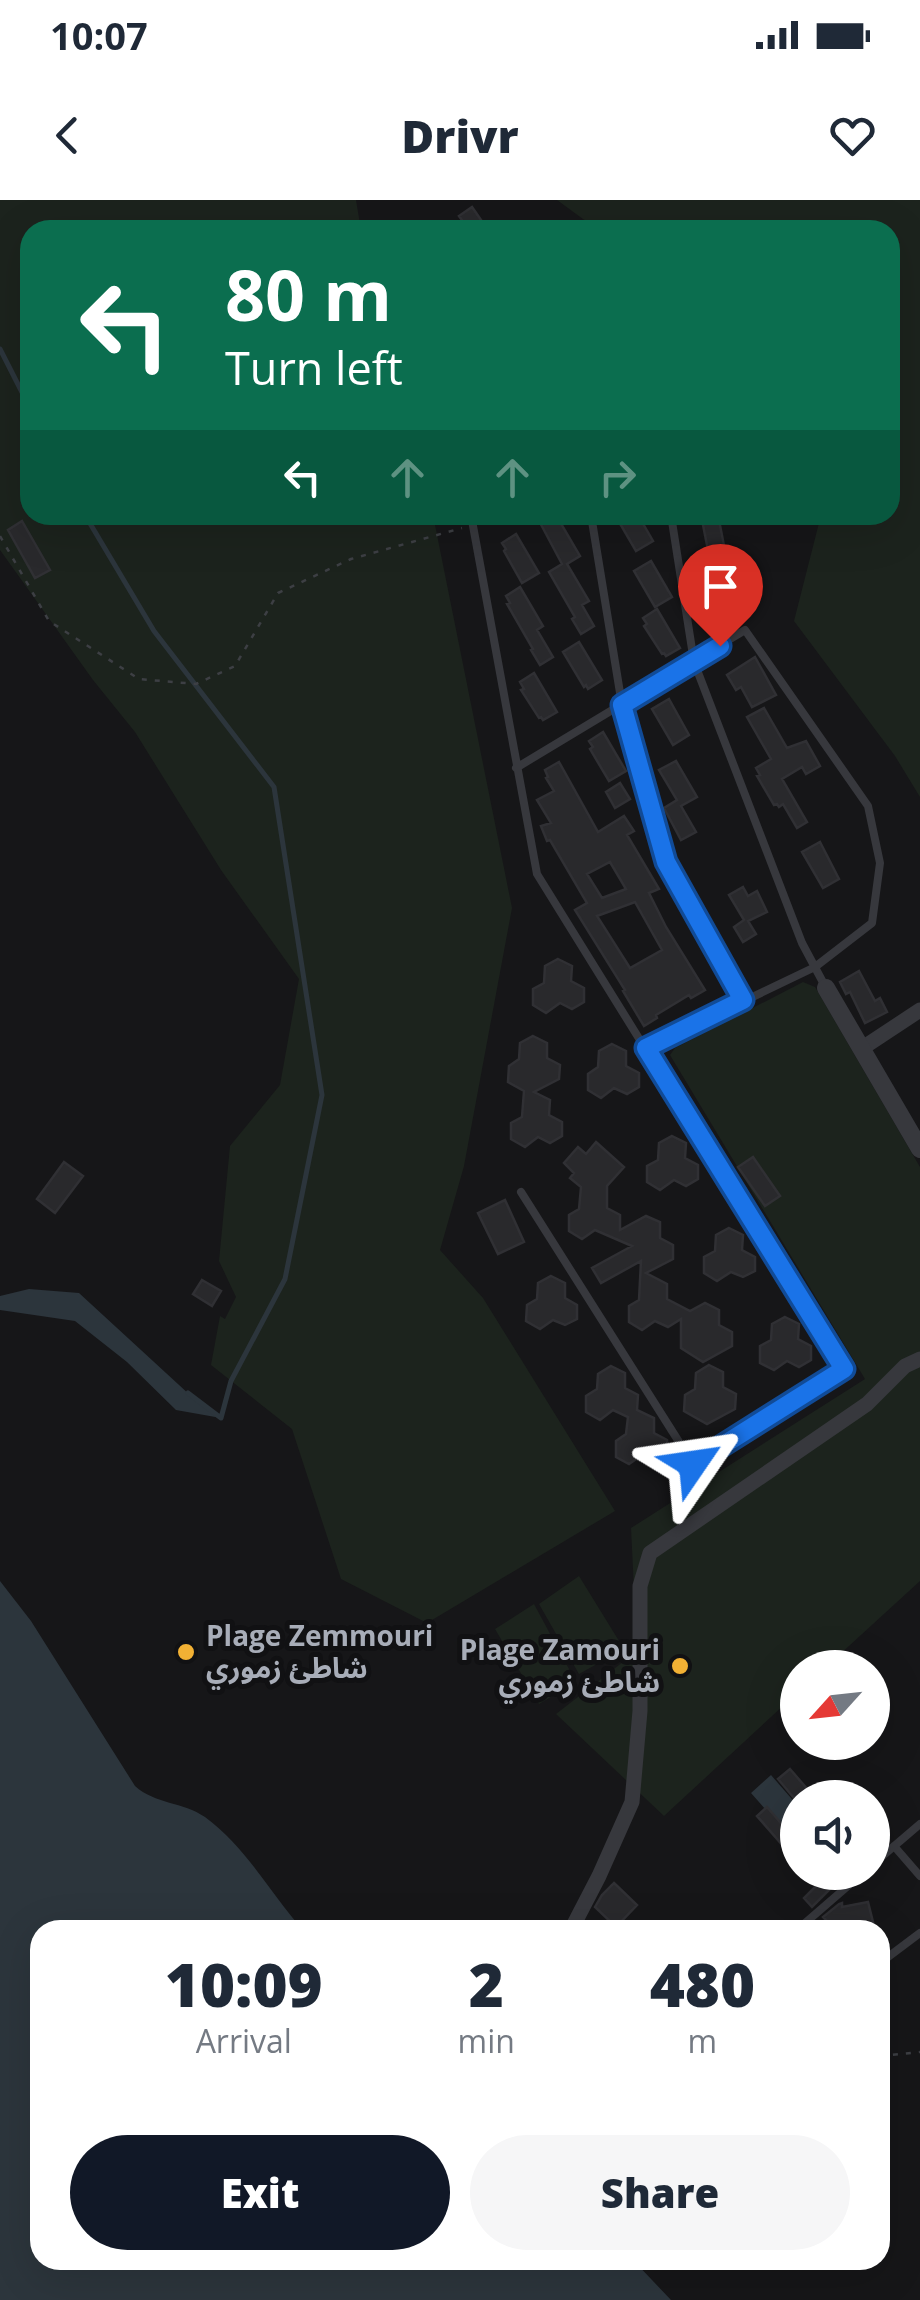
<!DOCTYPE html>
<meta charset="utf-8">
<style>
body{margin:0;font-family:"Open Sans","Noto Sans Arabic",sans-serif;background:#f6f6f7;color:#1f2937;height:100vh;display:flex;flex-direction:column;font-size:38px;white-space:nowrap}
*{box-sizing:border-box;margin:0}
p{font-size:32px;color:#747a83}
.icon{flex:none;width:55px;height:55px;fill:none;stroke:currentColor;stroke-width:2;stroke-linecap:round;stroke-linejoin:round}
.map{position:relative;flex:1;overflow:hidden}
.drawer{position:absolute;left:30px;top:1720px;width:860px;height:350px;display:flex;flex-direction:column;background:#fff;border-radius:30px;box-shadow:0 10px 40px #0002}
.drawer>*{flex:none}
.banner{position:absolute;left:20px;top:20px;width:880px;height:305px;border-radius:30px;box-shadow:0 10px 40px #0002;background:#0b6e4f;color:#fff;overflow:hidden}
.needle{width:65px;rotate:243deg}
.tools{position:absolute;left:780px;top:1450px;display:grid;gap:20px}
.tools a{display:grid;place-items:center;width:110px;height:110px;border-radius:50%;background:#fff;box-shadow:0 10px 40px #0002;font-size:50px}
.pin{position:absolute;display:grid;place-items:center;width:85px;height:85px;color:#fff;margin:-102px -42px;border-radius:50% 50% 50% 0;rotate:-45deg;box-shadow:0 0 10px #0007}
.pin .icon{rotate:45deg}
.me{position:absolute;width:110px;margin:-55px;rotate:58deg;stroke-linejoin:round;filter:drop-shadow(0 0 8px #0008)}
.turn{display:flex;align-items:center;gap:35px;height:210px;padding:0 40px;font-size:45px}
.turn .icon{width:130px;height:130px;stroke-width:2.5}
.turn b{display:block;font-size:70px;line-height:85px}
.lanes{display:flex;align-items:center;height:95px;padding:0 40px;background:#0003;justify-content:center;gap:50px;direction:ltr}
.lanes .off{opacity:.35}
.eta{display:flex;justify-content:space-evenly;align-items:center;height:170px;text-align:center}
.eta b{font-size:60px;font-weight:800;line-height:70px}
.button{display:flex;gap:20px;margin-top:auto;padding:20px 40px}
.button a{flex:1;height:115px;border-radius:60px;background:#111827;color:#fff;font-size:40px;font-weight:800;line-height:115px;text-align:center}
.button a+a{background:#f6f6f7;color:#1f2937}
.status{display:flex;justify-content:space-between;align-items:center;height:70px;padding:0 50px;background:#fff;direction:ltr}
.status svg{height:28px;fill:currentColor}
header{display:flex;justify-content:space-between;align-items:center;height:130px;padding:0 40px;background:#fff;font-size:45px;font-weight:800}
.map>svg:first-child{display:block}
.green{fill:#1c231d}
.water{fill:#2c353c}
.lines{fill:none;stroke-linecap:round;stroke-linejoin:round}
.stream{stroke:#2c353c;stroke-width:5}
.building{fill:#29292c;stroke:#303034;stroke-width:2.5;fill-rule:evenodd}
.path{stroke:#3d3f44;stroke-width:2.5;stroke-dasharray:5 8;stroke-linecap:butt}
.service{stroke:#37383d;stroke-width:8}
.minor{stroke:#37383d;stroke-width:15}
.tertiary{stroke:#37383d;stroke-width:18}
.route-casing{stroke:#114b97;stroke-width:25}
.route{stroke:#1a73e8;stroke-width:18}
.poi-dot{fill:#f2b134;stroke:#111113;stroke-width:4}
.labels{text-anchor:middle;stroke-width:10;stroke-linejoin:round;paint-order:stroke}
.poi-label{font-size:28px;font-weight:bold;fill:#a8adb8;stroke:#111113;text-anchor:start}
</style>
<div class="status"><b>10:07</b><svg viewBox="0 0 49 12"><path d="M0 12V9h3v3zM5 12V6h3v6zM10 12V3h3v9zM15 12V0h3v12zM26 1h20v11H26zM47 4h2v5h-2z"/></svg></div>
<header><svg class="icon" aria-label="back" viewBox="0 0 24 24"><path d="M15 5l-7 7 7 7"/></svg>Drivr<svg class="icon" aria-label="heart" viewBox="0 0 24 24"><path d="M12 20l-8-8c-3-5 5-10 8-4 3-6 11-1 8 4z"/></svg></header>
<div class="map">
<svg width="920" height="2100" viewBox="0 0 920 2100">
<rect width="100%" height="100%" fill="#161618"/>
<path class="green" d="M0 0H356L361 30H30V315H433L512 708 464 966 440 1050 483 1098 615 1311 427 1423 341 1379 292 1229 211 1165 220 1116 225 1119 236 1097 219 1061 230 946 280 885 299 779 221 670 135 532 93 480 0 350Z
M557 0H920V597L895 556 794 421 821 315H890V30H598Z
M803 782 815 787 920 967V1381L826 1467 798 1468 797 1493 664 1616 556 1514 637 1451 631 1328 865 1179 670 855 675 848Z
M579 1376 624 1449 579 1474 539 1404Z
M534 1404 576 1482 539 1504 495 1429Z"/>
<path class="water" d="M29 1089 79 1093 191 1196 221 1218 176 1210 127 1162 75 1121 0 1110V1096Z
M0 1381 31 1421 135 1586C155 1604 183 1602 205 1617 246 1647 270 1693 303 1730H40V2060H633L671 2100H0Z
M771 1575 797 1605V1631L790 1637 751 1593Z"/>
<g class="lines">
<path class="stream" d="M0 149 30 208
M85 315 154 431 274 587 322 895 285 1079 231 1181 221 1218 188 1193"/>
</g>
<path class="building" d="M472 7 488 30H469L459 16Z
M536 315H556L580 356 567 364 589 401 582 405 594 426 581 434 572 419 575 417 549 372 562 364Z
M615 315H638L653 341 636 351Z
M701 315H718L735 402 719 405Z
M22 321 50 370 35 378 8 330Z
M516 334 539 373 522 383 504 351 506 349 502 343Z
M651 361 672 397 655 407 634 371Z
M520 387 543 426 537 430 553 457 540 465 531 450 533 449 507 404 510 403 506 396Z
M657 409 680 448 666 456 664 453 662 454 644 426 647 424 643 418Z
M579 442 602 480 588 489 586 485 584 487 563 452Z
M755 457 776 495 752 507 741 487 736 490 727 475Z
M534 473 557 512 543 520 541 517 539 518 521 490 524 489 520 482Z
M669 499 689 535 673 545 652 509Z
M764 508 787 548 806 541 820 566 806 574 802 567 782 579 807 622 797 628 783 604 779 607 777 604 774 605 757 576 760 575 756 568 771 559 747 517Z
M603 532 626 571 609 581 590 549 593 547 589 541Z
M676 561 697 597 681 606 696 632 681 640 664 608 677 600 659 570Z
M559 562 598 632 624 616 634 631 627 635 659 689 649 693 666 727 705 790 691 798 689 795 656 815 657 818 644 826 623 791 625 790 575 710 587 703 550 640 547 641 541 626 551 623 537 600 554 591 546 578 548 577 545 570ZM610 662 626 689 602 698 587 674ZM635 702 662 750 630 768 597 716Z
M620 583 630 599 615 608 606 592Z
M820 642 839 679 823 688 802 652Z
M743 687 748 696 757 691 767 712 748 721 756 734 743 742 734 727 744 720 729 695Z
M558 759 572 766 571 781 584 788V802L572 809 560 803 546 813 533 805V789L544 783 545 766Z
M859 771 875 801 880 798 887 812 865 823 850 792 846 794 840 782Z
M533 836 547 843V858L560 865 559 879 534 892 550 900 549 915 562 922V936L550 943 538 937 525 947 511 939V923L522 917 524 891 508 882 509 866 519 859 520 843Z
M612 844 626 851V866L639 873V887L627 894 614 888 601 898 588 890V874L598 867 599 851Z
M672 936 686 943 685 958 698 965V979L686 986 674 980 660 990 647 982V966L658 960 659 943Z
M596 942 624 967 607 986V1008L620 1015V1030L646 1016 660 1022V1038L673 1045V1059L646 1073 667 1084V1099L690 1111 705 1103 719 1110V1125L732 1132V1146L703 1162 681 1148V1119L668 1127 655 1121 642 1130 629 1122V1106L639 1100 641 1061 601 1083 592 1068 632 1046 595 1030 582 1039 569 1031V1015L579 1009 581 987 570 978 574 973 564 963 578 947 586 954Z
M753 957 780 996 765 1006 738 967Z
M64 962 83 976 55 1013 37 999Z
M505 1000 524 1042 498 1054 478 1013Z
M729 1028 743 1035 742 1050 755 1057V1071L743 1077 731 1072 717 1081 704 1073V1057L715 1051 716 1035Z
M551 1076 565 1083V1098L577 1105V1119L565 1125 553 1120 540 1129 526 1121 527 1105 537 1099 538 1083Z
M202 1080 221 1091 212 1106 193 1094Z
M785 1117 799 1124 798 1139 811 1146V1160L799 1167 787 1161 774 1170 760 1163V1146L771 1140 772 1124Z
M709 1165 723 1172V1187L736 1194 735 1209 707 1224 684 1211 685 1195 695 1189 696 1173Z
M611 1166 625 1173V1188L638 1195 637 1210 654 1218V1233L667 1240V1254L655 1261 642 1255 629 1264 616 1257V1241L626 1234 628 1217 613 1210 600 1220 586 1212V1196L597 1189 598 1174Z
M790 1569 815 1598H794L778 1579Z
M767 1607 798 1643V1663L757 1616Z
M824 1678 833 1686 812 1707 804 1698Z
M614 1683 637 1705 616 1727 595 1707 602 1695Z
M868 1702 875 1730H836L823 1717 839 1704 842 1703V1707Z"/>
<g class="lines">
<path class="path" d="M0 336 49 421 139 479 196 484 235 466 278 393 351 359 462 328
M880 1856 920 1852"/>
<path class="service" d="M471 315 537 674 844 1169 693 1264 521 992
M591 315 622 505 666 662 743 800
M671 315 694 462 802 743 826 788
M516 568 745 430 868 606 880 663 872 723 815 767 646 848
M894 1646 920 1676
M872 1665 920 1624
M797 1730 864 1672
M880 1763 920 1733"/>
<path class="minor" d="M861 849 920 810
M571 1730 599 1676 632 1602 640 1511V1386L650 1353 867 1204 905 1166 920 1159"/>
<path class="tertiary" d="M826 788 920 949"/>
</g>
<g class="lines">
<defs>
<path id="route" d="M693 1264 844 1169 646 848 743 800 666 662 622 505 720 446"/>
</defs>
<use href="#route" class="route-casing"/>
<use href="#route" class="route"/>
</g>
<g class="poi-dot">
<circle cx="186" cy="1452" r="10"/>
<circle cx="680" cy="1466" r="10"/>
</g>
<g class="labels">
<g class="poi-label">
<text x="206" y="1446">Plage Zemmouri<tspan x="206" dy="32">شاطئ زموري</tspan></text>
<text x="660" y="1460" text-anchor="end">Plage Zamouri<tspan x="660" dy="32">شاطئ زموري</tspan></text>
</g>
</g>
</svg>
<div class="tools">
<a><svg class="needle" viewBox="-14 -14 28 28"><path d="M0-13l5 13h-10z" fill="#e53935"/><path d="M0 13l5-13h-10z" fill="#747a83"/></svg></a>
<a><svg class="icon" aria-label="sound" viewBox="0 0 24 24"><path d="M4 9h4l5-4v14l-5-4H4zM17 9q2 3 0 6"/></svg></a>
</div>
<div class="pin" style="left:720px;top:446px;background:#d93025"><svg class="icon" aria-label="arrive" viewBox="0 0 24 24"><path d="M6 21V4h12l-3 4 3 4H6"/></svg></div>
<svg class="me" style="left:693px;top:1264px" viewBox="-20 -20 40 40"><path d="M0-17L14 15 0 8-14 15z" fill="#1a73e8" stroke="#fff" stroke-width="4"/></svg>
<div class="banner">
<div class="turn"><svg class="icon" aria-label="left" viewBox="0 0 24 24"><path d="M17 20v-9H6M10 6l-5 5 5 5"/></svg><div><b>80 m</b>Turn left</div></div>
<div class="lanes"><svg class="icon" aria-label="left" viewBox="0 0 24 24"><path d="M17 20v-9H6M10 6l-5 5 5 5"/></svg><svg class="icon off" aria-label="ahead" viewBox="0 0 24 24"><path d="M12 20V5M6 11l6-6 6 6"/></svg><svg class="icon off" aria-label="ahead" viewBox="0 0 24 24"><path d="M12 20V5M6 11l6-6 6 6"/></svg><svg class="icon off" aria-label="right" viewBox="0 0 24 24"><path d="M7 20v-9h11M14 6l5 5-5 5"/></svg></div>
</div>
<section class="drawer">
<div class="eta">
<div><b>10:09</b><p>Arrival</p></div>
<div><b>2</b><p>min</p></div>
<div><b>480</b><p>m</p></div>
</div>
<div class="button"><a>Exit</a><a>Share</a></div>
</section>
</div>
